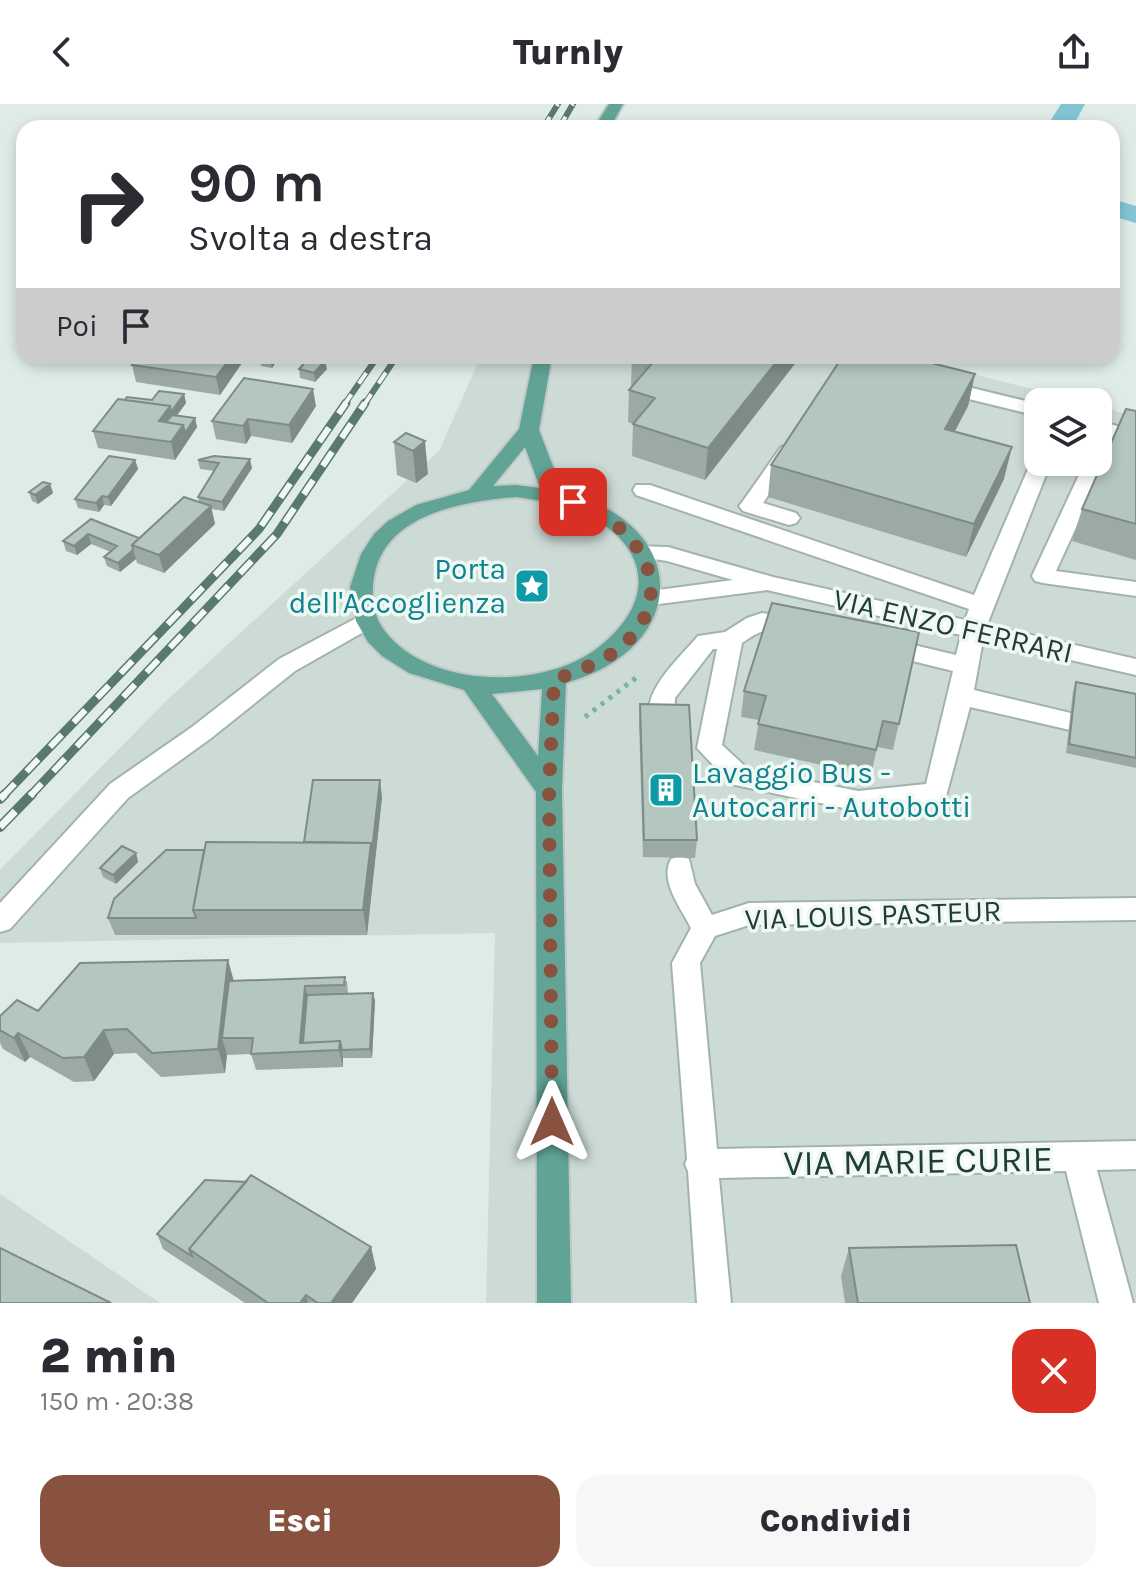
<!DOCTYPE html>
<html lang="it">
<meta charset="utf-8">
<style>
body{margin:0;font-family:Karla,sans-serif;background:#f7f7f7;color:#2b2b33;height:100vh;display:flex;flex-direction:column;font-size:30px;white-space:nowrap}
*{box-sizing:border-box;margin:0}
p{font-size:26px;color:#7c7c81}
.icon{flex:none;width:44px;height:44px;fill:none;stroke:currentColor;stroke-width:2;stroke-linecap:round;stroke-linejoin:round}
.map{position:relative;height:1199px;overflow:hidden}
.drawer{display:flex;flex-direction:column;background:#fff;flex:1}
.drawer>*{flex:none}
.banner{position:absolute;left:16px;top:16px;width:1104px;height:244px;border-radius:24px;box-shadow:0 4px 12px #0003;background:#fff;color:#2b2b33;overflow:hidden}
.buttons{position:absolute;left:1024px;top:284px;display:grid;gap:16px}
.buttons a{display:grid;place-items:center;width:88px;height:88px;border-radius:16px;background:#fff;box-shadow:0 4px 12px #0003;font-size:40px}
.pin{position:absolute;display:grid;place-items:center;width:68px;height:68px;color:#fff;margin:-34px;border-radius:16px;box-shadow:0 4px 12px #0006}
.me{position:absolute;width:88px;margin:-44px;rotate:0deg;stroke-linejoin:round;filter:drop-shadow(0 0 6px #0008)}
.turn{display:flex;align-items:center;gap:28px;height:168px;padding:0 40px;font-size:36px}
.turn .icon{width:104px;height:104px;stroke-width:2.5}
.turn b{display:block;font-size:56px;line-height:68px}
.then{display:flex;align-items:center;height:76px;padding:0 40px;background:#0003;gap:16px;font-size:30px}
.round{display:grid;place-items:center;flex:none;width:84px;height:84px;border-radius:24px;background:#f7f7f7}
.headline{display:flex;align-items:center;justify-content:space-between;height:136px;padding:0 40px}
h1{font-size:48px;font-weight:800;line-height:60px}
.primary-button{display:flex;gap:16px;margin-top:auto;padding:16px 40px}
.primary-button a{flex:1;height:92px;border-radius:24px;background:#88523f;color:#fff;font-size:32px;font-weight:800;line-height:92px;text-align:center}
.primary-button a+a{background:#f7f7f7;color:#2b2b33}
header{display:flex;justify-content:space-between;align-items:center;height:104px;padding:0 40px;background:#fff;font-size:36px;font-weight:800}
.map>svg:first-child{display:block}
.built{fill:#cddbd6}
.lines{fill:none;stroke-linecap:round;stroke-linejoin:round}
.canal{fill:#83c4d4;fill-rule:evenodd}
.minor-casing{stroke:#a2b3ae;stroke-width:4}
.major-casing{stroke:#c0c8c7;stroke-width:4}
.path{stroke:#7db1a3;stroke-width:5;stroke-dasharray:4 6;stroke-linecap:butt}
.minor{fill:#fff;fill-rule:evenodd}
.major{fill:#61a496;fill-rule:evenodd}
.rail-far2-casing{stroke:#597871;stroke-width:6}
.rail-far1-casing{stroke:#597871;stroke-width:9}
.rail-casing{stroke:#597871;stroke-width:10}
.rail-far2{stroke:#f0f8f4;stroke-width:4;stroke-dasharray:13;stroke-linecap:butt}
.rail-far1{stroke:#f0f8f4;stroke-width:6;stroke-dasharray:17;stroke-linecap:butt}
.rail{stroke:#f0f8f4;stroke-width:7;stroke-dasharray:22;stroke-linecap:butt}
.wall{fill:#9baaa5}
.shaded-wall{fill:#7e8b86}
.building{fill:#b4c6c0;stroke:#7e8b86;stroke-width:2}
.route{stroke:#88523f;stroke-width:14;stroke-dasharray:0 25.2}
.labels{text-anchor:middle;stroke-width:7;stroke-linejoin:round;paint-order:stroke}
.culture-label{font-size:30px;fill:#0d838f;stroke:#f0f8f4;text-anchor:end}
.street-label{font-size:30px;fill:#1f3c36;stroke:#f0f8f4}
.near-street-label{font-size:36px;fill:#1f3c36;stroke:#f0f8f4}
</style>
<header><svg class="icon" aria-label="back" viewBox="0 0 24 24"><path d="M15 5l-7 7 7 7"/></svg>Turnly<svg class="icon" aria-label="share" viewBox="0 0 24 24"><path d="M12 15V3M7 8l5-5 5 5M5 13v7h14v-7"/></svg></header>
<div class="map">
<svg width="1136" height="1199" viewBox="0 0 1136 1199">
<rect width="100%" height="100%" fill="#dfebe6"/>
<path class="built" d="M481 252H903L1083 298H1038V358H1098V302L1136 313V1199H486L495 829 0 839V766L166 597 439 347Z
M0 1090 160 1199H0Z"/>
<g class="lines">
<path class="canal" d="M1061 0H1085L1072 24H1046Z
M1112 95 1136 102V119L1112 112Z"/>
<defs>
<path id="minor" d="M939 276 1038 300V312L932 286 929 282Z
M1110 320 1136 327V339L1117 334 1056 467 1136 478V492L1043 479 1035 477 1032 472 1085 358H1098V331L1103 322Z
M788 341 798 347 763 399 796 409 800 414 796 419 789 421 743 407 739 402 743 397 781 343Z
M1038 353V358H1051L987 521 1136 555V571L983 536 974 586 1079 611 1082 617 1079 623 1070 626 970 603 945 696 858 707 740 682 731 680 697 644 717 545H713L675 594 674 618 671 624 662 627 653 624C635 592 679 555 698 532L725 528 747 514 762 509 806 515 809 521 806 527C777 535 777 513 742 539L722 641 748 665 858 687 926 680 953 567 876 548 872 542 876 536 884 534 956 551 961 531 767 486 651 501 643 498 640 493 643 488 733 476 667 457 634 452 631 447 634 442 668 443 773 473 965 516 969 505 636 391 633 386 636 381H650L974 491 1031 358Z
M366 509 374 512 377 517 374 522 295 567 210 635 128 694 10 825 0 828V799L110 680 192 623 279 555Z
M680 752 689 755 695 780 712 811 749 799 1136 794V816L749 821 715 832 700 859 717 1045 1136 1037V1065L1097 1066 1133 1199H1099L1066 1067 719 1074 731 1199H697L688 1067 685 1060 687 1055 672 859 691 824C681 804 659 777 671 755Z"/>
<path id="major" d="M609 0H623L610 24H594Z
M534 252H552L539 326 563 388C693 420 691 544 566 579L562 686 571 1199H537L536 688 464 586 409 569 382 552 368 538 356 517 350 483 361 450 374 430 388 417 416 401 469 386 519 325ZM525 343 540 384 516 381 493 382ZM516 393C536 396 556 398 575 405 646 435 662 492 600 542 545 587 428 585 384 526 373 511 371 491 374 473 385 409 463 398 516 393ZM542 585 538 652 492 590Z"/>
</defs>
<use href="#minor" class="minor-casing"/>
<use href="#major" class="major-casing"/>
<path class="path" d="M585 613 637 573"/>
<use href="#minor" class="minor"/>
<use href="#major" class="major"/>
<defs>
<path id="rail-far2" d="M543 24 558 0
M559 24 573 0
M344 301 378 252
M364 301 397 252"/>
<path id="rail-far1" d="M3 692 259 425 346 299
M30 692 277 430 365 299"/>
<path id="rail" d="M0 695 5 690
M0 723 32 690"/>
</defs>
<use href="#rail-far2" class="rail-far2-casing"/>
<use href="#rail-far1" class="rail-far1-casing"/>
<use href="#rail" class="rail-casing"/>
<use href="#rail-far2" class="rail-far2"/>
<use href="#rail-far1" class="rail-far1"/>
<use href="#rail" class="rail"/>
</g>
<path class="wall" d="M261 252H278L279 254 272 264 261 262 260 254Z
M632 252H798L797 257 705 376 632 352 633 320 628 318 629 286 632 282 631 281Z
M242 259 220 291 136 278 132 261Z
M299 265H327L315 278 300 274Z
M975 270 968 302 955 327 1004 375 966 453 768 393 771 361Z
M184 290 186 299 177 311 195 314 197 323 175 356 98 344 93 327 125 296H152Z
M316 302 292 339 251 332 246 340 216 335 212 317Z
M1136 307V456L1072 437 1082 405Z
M406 329 428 370 416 379 397 371 394 338Z
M135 356 138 365 111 402 104 401 99 408 78 404 75 395Z
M198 356 252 364 224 407 211 405 215 420 164 469 137 459 136 455 120 468 107 462 104 453 111 448 91 440 77 451 66 447 63 437 91 415 139 434 199 398 198 393 214 367 200 365Z
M50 380 53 389 38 400 32 397 29 388Z
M919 528 893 646 877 643 871 672 754 646 759 616 741 613 744 587Z
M1076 578 1136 590V664L1066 649 1073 587Z
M640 600 697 736 695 754 643 753 639 618Z
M382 693 367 831H115L108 814 204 746 304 738Z
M136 749 138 758 116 780 103 773 100 764Z
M234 877H347L348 889H373L375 897 372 954H343V963L256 966 251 950 227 951 225 969 161 973 136 949 114 950 94 977 74 978 30 953 25 958 3 945 0 939V912Z
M157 1130 371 1143 376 1165 352 1199H245L163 1145Z
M849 1144 1030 1199H845L841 1172Z"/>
<path class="shaded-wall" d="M232 252H241L242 259 220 291 216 273Z
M273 252H278L279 254 272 264 270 255Z
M781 252H798L797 257 705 376 708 344Z
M325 257 327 265 315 278 314 269Z
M975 270 968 302 939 357 945 325Z
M313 285 316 302 292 339 289 321Z
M184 290 186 299 173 317 174 319 159 317 170 302Z
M195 314 197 323 175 356 171 338 183 321Z
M248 315 251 332 246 340 243 322Z
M425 337 428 370 416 379 413 347Z
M1012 343 1004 375 966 453 974 420Z
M250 355 252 364 224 407 222 398Z
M135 356 138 365 111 402 108 393Z
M50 380 53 389 38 400 35 391Z
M102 392 104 401 99 408 96 399Z
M211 402 215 420 164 469 159 451Z
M88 430 91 440 77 451 74 442Z
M133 446 136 455 120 468 118 459Z
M380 676 382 693 367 831 363 806Z
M136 749 138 758 116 780 113 771Z
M228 856 235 881 222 934 227 951 225 969 218 945Z
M305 882 309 899 305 947 300 939Z
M373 889 375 897 372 954 370 945Z
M104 926 114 950 94 977 84 953Z
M18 929 30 953 25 958 14 934Z
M340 937 343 954V963L339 946Z
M371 1143 376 1165 352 1199H331Z
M306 1191 308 1199H300Z"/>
<path class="building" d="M139 252H232L216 273 132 261Z
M261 252H273L270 255 260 254Z
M640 252H781L708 344 633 320 655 294 629 286 654 257Z
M843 252H904L975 270 945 325 1012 343 974 420 771 361Z
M310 253 325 257 314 269 299 265Z
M244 274 313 285 289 321 248 315 243 322 212 317Z
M159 287 184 290 171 308 170 302 125 296 127 293 152 296Z
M118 295 170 302 159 317 183 321 171 338 93 327Z
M1126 305 1136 307V420L1082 405Z
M172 311 195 314 185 329 183 321 166 318Z
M406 329 425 337 413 347 394 338Z
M109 352 135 356 108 393 102 392 96 399 75 395Z
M214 352 250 355 222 398 198 393 219 359 198 356Z
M43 378 50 380 35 391 29 388Z
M184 393 211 402 159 451 132 441Z
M91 415 139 434 132 441 133 446 118 459 104 453 117 442 88 430 74 442 63 437Z
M772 499 919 528 899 620 883 617 876 646 758 620 766 592 744 587Z
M1076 578 1136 590V654L1069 640Z
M640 600 689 601 697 736H644Z
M313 676H380L372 746 371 739 304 738Z
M206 738 371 739 363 806H193Z
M122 742 136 749 113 771 100 764Z
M166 746H204L193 806 196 814H108L114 795Z
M228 856 218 945 152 949 127 925 104 926 84 953 63 954 18 929 14 934 0 926V912L17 896 38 907 80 859Z
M345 873 344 881 305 882 300 939 340 937 339 946 251 950 253 934H222L229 877Z
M373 889 370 945 342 946 340 937 303 939 307 891Z
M251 1071 371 1143 331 1199H318L306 1191 300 1199H268L189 1145Z
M205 1076 246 1078 189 1145 192 1152 157 1130Z
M1016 1141 1030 1199H858L849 1144Z
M0 1144 111 1199H0Z"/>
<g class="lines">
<path class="route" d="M552 1018 549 686 554 576C577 567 602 559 621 543 684 488 638 419 573 398"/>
</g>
<defs>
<symbol id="sight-square" viewBox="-11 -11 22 22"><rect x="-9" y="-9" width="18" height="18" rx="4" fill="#0f9aa8" stroke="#f0f8f4"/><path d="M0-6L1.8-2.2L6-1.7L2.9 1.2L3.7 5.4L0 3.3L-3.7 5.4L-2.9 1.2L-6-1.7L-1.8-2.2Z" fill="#fff"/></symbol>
<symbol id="building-square" viewBox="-11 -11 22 22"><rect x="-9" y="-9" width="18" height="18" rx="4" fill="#0f9aa8" stroke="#f0f8f4"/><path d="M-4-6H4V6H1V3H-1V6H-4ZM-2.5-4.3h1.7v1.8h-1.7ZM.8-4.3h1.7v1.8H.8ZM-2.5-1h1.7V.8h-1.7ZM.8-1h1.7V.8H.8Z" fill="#fff"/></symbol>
</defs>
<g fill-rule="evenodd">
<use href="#sight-square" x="512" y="462" width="40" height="40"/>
<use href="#building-square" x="646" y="666" width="40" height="40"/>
</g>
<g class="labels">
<g class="culture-label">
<text x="506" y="475">Porta<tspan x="506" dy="34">dell'Accoglienza</tspan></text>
<text x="692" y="679" text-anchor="start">Lavaggio Bus -<tspan x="692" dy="34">Autocarri - Autobotti</tspan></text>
</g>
<g class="street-label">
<text transform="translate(953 522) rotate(13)" y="10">VIA ENZO FERRARI</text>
<text transform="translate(873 811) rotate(-2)" y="10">VIA LOUIS PASTEUR</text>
</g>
<g class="near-street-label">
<text transform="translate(918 1056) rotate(-1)" y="13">VIA MARIE CURIE</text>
</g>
</g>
</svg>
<div class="buttons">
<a><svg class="icon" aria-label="layers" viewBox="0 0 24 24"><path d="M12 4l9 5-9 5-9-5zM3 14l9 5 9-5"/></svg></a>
</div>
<div class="pin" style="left:573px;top:398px;background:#d93025"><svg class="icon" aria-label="arrive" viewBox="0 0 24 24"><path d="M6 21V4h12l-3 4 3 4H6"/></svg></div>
<svg class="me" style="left:552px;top:1018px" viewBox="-20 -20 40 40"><path d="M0-17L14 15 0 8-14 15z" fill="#88523f" stroke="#fff" stroke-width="4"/></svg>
<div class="banner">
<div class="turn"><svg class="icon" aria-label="right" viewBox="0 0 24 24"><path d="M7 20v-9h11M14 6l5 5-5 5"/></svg><div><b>90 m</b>Svolta a destra</div></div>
<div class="then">Poi<svg class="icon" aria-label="arrive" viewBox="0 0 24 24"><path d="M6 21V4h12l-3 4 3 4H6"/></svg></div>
</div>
</div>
<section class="drawer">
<div class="headline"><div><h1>2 min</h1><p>150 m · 20:38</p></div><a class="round" style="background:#d93025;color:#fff"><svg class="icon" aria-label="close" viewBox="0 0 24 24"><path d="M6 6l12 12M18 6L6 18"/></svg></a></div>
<div class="primary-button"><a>Esci</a><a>Condividi</a></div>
</section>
